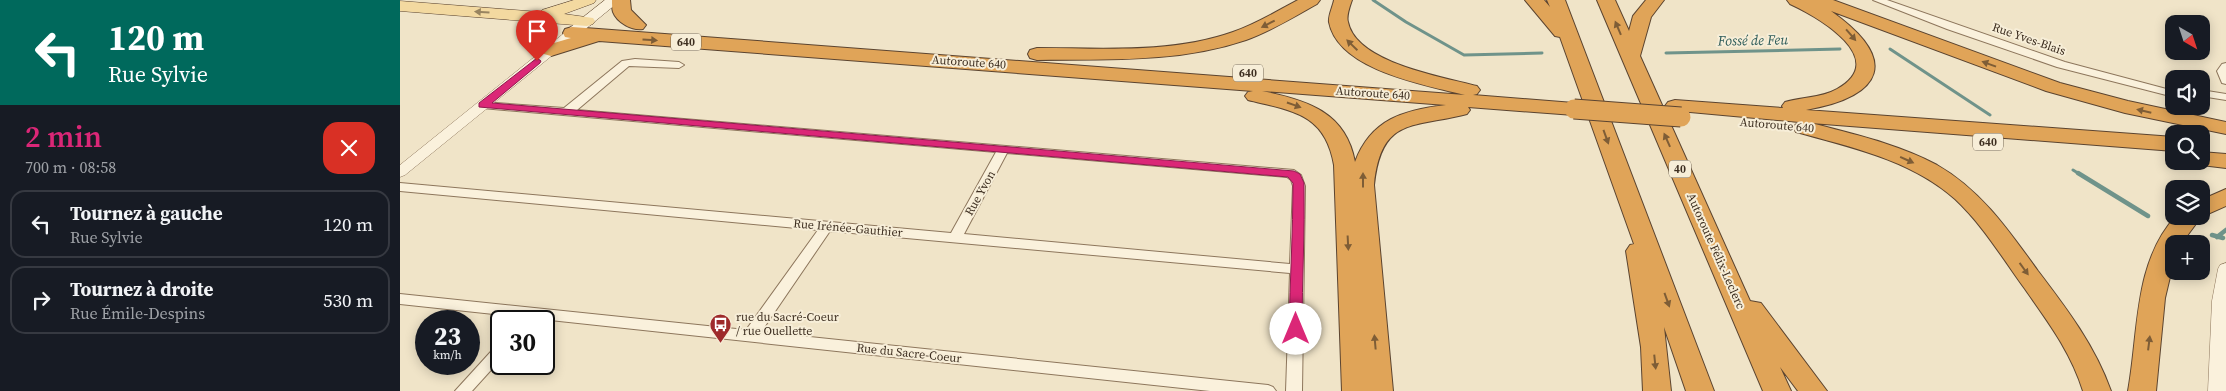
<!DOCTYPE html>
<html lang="fr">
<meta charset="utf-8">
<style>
body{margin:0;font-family:"Source Serif 4",serif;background:#20242c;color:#f1f3f6;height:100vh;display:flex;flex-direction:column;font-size:19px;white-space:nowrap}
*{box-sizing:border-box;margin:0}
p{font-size:16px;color:#9ea1a6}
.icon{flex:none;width:28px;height:28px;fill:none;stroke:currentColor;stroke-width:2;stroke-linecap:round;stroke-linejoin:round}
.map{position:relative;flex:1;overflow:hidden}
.drawer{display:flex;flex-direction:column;background:#171b24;width:400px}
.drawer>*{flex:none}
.top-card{background:#00695c;color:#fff;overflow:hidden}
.needle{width:32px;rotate:141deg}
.buttons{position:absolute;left:1765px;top:15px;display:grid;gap:10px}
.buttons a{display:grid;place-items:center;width:45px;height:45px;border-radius:10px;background:#171b24;box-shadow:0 2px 12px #0003;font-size:25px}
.speed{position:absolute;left:15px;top:310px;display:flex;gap:10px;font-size:25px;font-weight:700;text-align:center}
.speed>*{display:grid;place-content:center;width:65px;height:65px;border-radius:50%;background:#171b24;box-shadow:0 2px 12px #0003;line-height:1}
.speed small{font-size:12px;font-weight:400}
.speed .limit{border:2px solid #111;border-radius:8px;background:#fff;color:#111}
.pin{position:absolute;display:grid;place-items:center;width:42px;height:42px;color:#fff;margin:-51px -21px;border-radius:50% 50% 50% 0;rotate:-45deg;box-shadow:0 0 5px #0007}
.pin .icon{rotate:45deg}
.me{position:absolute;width:55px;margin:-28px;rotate:0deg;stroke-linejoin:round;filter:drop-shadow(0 0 4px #0008)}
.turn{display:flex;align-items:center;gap:18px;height:105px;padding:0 25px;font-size:22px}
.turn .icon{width:65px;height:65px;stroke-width:2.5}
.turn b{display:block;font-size:35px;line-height:42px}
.round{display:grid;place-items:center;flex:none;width:52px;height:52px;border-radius:15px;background:#20242c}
.head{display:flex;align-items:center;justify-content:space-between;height:85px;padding:0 25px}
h1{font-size:30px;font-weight:600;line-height:38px;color:#db2777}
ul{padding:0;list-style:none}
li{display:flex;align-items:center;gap:15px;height:68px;margin:0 10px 8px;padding:0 15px;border:2px solid #363941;border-radius:15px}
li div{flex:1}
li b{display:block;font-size:19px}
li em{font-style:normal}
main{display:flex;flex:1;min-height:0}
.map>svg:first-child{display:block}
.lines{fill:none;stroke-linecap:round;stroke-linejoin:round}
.stream-far1{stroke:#6f938a;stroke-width:3}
.stream{stroke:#6f938a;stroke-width:4.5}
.minor-casing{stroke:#8d765c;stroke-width:2}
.tertiary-casing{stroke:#8d765c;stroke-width:1}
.secondary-casing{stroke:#6f573f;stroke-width:1}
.primary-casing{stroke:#5b4430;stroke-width:1}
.motorway-casing{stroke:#5b4430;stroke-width:2}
.minor{fill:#faf1dc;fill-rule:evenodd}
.tertiary{fill:#faf1dc;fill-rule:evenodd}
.secondary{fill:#faf1dc;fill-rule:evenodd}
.primary{fill:#f3d9a0;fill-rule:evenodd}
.motorway{fill:#e0a458;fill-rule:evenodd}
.motorway-bridge-casing{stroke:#5b4430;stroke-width:21;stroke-linecap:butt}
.motorway-bridge{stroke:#e0a458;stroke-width:19}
.oneway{fill:#988460}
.oneway2{fill:#7e5d36}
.route{fill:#db2777;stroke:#8e194d}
.labels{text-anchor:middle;stroke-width:4;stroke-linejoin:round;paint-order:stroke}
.shield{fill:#f7eed8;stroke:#756857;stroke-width:1}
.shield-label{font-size:11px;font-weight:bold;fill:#3d2e20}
.street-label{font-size:12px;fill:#3d2e20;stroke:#f7eed8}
.poi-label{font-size:12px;fill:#3d2e20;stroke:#f7eed8;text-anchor:start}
.water-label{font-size:14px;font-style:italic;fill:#2f5d5a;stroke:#f7eed8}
</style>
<main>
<section class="drawer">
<div class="top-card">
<div class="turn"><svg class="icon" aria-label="left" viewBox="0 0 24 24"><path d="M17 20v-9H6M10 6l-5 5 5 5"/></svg><div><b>120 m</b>Rue Sylvie</div></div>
</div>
<div class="head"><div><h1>2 min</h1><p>700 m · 08:58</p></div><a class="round" style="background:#d93025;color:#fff"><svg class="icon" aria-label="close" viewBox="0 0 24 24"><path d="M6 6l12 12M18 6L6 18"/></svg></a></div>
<ul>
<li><svg class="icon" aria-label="left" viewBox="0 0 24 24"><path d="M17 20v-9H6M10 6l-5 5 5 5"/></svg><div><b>Tournez à gauche</b><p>Rue Sylvie</p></div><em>120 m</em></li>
<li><svg class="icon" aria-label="right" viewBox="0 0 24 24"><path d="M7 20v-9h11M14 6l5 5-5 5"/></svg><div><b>Tournez à droite</b><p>Rue Émile-Despins</p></div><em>530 m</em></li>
</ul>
</section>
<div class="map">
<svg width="1826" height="391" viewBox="0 0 1826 391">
<rect width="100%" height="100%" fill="#f0e4c8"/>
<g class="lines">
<path class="stream-far1" d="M973 0 1006 22 1064 55 1142 53
M1490 49 1590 115
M1266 53 1440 49
M1673 170 1681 175"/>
<path class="stream" d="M1678 173 1748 216
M1812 235 1823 238
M1817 237 1826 230"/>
<defs>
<path id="minor" d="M1473 0H1487L1665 62 1774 91V97L1657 67 1547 29Z
M235 59 279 62 284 65 279 68 229 66 177 110 894 170 901 175 905 186 902 391H886L890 273 430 231 361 332 868 385 873 387 876 391H810L0 304V294L346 330 418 230 0 191V183L551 233 596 152 82 108 76 105 82 102 164 108 222 61ZM607 153 887 177 891 180 893 186 890 264 564 234Z
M1826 63V84L1822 83 1817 71 1822 64Z
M1801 90 1826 94V100L1801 96Z
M101 344V359L72 391H55L96 346Z"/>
<path id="tertiary" d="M172 29 178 33 176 36 5 175 0 177V165L168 30Z
M1826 263V391H1808L1812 301 1818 269 1820 265Z"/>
<path id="secondary" d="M205 0H221L177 36H167L165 33 167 30Z"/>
<path id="primary" d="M174 0H196L194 3 164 14 193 18 195 21 193 24 187 26 0 11V1L140 12 142 10Z"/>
<path id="motorway" d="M212 0H230L231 10 246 25 243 29C233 31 217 23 213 12 212 9 212 4 212 0Z
M898 0H920L917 4C894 17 871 31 846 40 778 63 707 59 637 60L630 58 628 54 630 50 637 48C702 48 771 54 833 32 856 24 877 11 898 0Z
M934 0H952C950 6 946 16 948 22 956 63 1043 77 1077 86L1080 90 1077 94 1073 95 1174 103 1181 105 1184 109 1181 113 1174 115 1068 107 1070 110 1067 114C1014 128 981 116 974 185L993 391H942L934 165C925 113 892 111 848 100L845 96 848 92 853 91 199 41 151 56 144 54 142 50 144 46 171 38 165 37 163 33 165 29 172 27 1065 95C1025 85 938 70 929 22 928 16 933 6 934 0ZM862 91 1046 105C1004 110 971 119 955 162 946 112 907 100 862 91Z
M1125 0H1144L1150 7 1147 0H1165L1314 391H1286L1264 327 1271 391H1243L1241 347 1226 251 1230 245 1234 244 1160 37 1155 36Z
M1197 0H1215L1229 31 1233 16 1246 0H1264L1251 17 1240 56 1350 301 1361 303 1427 391H1398L1380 367 1391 391H1363Z
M1387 0H1433L1660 83 1728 101 1826 122V134L1725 113 1646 91 1431 11C1499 59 1485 96 1406 110L1774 137V151L1411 123C1453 134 1498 144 1537 165 1581 190 1609 231 1638 271 1667 309 1695 346 1711 391H1683C1671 352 1648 322 1625 289 1603 259 1583 225 1555 199 1511 160 1451 147 1396 132L1393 127 1399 122 1268 110 1265 106 1268 102 1275 100 1383 108 1382 106 1385 102C1402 97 1421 98 1437 89 1491 59 1418 17 1390 4Z
M1801 152 1826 154V168L1793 164 1792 161H1801Z
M1826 189V206L1801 217 1781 244H1774V260L1765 298 1756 391H1728C1739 332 1733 263 1776 216H1801V200Z"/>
</defs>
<use href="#minor" class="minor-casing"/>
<use href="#tertiary" class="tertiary-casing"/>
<use href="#secondary" class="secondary-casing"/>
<use href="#primary" class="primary-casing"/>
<use href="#motorway" class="motorway-casing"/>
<use href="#minor" class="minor"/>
<use href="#tertiary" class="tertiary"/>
<use href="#secondary" class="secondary"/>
<use href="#primary" class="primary"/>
<use href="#motorway" class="motorway"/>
<defs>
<path id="motorway-bridge" d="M1174 109 1281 117"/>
</defs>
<use href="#motorway-bridge" class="motorway-bridge-casing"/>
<use href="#motorway-bridge" class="motorway-bridge"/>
</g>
<defs><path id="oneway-solid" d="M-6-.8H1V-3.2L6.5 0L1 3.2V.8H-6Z" transform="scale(1.25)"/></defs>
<use class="oneway" href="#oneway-solid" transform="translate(82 12) rotate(-176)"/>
<g class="oneway2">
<use href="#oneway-solid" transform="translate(868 24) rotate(153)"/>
<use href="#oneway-solid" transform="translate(1218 28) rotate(-113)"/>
<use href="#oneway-solid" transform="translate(1451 35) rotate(49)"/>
<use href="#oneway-solid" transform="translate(250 40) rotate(4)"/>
<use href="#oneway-solid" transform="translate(952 45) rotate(-136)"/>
<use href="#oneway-solid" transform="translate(1589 64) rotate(-160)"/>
<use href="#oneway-solid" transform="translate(894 105) rotate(19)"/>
<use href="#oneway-solid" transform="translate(1744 111) rotate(-167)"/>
<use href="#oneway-solid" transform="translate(1206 137) rotate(70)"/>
<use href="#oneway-solid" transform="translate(1267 140) rotate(-114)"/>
<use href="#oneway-solid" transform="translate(1507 160) rotate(24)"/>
<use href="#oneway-solid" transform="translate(963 180) rotate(-90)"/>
<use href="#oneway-solid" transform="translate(948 243) rotate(87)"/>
<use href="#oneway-solid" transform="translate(1624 269) rotate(54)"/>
<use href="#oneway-solid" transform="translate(1267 300) rotate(70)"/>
<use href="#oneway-solid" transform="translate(975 342) rotate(-95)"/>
<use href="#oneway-solid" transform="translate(1749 343) rotate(-83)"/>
<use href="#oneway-solid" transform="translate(1255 362) rotate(84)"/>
</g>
<path class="route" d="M137 58 141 61 140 63 92 103 894 171 900 174 904 183C905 232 902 280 902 329L900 333H891L889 329C890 280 893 232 893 183L888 177 79 107V103Z"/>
<defs>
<symbol id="bus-pin" viewBox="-11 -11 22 30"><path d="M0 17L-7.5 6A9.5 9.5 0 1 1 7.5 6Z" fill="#9e2a2b" stroke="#f7eed8"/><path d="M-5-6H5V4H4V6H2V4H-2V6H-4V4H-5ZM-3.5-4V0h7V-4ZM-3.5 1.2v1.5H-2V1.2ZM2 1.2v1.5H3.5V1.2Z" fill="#fff"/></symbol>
</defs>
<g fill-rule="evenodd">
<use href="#bus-pin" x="308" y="312" width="25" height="34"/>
</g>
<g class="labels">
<g class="shield">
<rect x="271" y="33.5" width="30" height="17" rx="4"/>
<rect x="833" y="64.5" width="30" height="17" rx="4"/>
<rect x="1573" y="133.5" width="30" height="17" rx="4"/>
<rect x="1269" y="160.5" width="22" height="17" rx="4"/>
</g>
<g class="shield-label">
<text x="286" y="46">640</text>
<text x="848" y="77">640</text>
<text x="1588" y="146">640</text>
<text x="1280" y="173">40</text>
</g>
<g class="street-label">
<text transform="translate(1629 39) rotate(19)" y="4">Rue Yves-Blais</text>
<text transform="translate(569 62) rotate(4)" y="4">Autoroute 640</text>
<text transform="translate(973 93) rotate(4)" y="4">Autoroute 640</text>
<text transform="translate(1377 125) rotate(5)" y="4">Autoroute 640</text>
<text transform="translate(580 193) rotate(-61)" y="4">Rue Yvon</text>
<text transform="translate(448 228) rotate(5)" y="4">Rue Irénée-Gauthier</text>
<text transform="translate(1316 251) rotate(66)" y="4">Autoroute Félix-Leclerc</text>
<text transform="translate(509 353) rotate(6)" y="4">Rue du Sacre-Coeur</text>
</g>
<g class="poi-label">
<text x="336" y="321">rue du Sacré-Coeur<tspan x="336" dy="14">/ rue Ouellette</tspan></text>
</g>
<g class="water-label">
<text transform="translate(1353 40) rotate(-1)" y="5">Fossé de Feu</text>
</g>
</g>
</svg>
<div class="buttons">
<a><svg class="needle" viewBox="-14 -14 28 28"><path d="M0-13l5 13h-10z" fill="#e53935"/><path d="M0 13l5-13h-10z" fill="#9ea1a6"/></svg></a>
<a><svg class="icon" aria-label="sound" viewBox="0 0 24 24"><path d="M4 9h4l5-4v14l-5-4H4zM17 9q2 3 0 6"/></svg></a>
<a><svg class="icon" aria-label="search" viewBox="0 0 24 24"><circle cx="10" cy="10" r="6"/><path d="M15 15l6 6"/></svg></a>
<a><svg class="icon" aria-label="layers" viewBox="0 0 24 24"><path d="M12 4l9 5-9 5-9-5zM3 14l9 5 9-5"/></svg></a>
<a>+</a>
</div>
<div class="speed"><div>23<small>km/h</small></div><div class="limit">30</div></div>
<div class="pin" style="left:137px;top:61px;background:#d93025"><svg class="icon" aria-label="arrive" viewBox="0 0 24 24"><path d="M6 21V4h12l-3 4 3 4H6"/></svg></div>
<svg class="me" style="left:896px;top:329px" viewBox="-20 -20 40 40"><circle r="19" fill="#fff"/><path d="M0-13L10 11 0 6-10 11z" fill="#db2777"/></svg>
</div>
</main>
